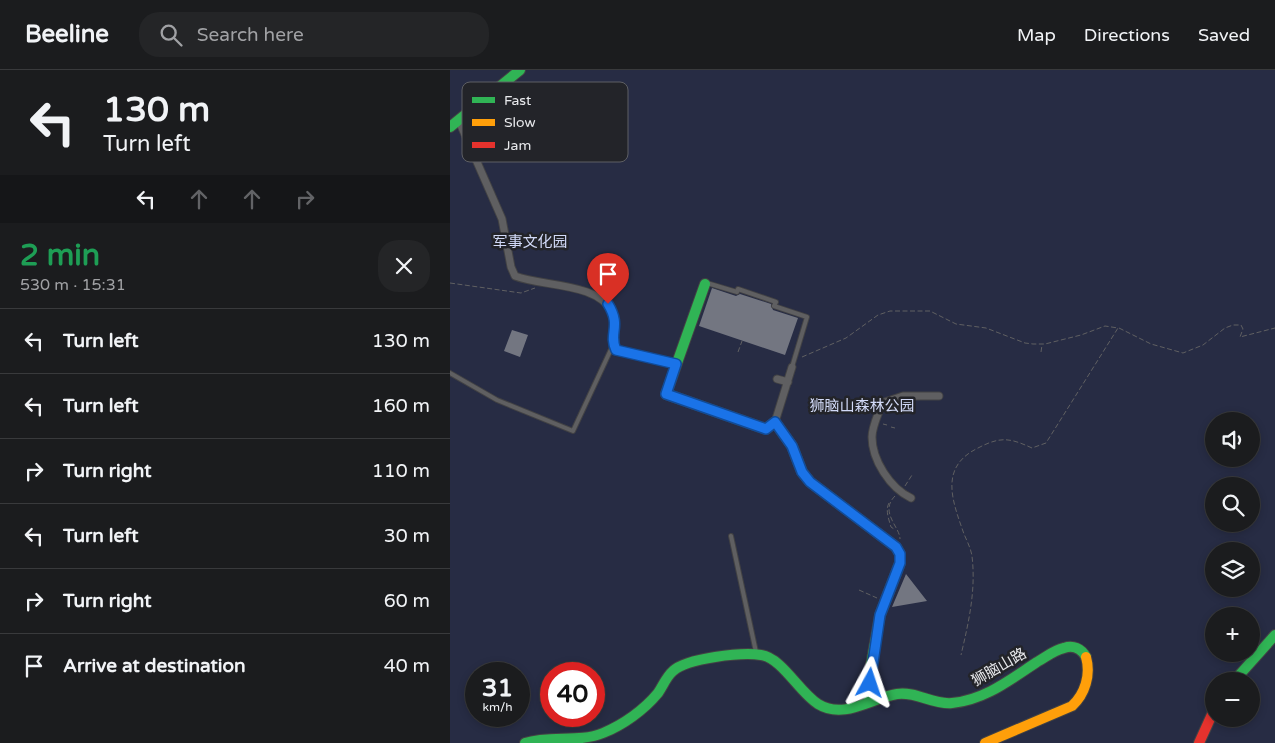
<!DOCTYPE html>
<meta charset="utf-8">
<style>
body{margin:0;font-family:"Varela Round","Noto Sans SC",sans-serif;background:#242527;color:#f1f3f6;height:100vh;display:flex;flex-direction:column;font-size:19px;white-space:nowrap}
*{box-sizing:border-box;margin:0}
p{font-size:16px;color:#a0a1a4}
.icon{flex:none;width:28px;height:28px;fill:none;stroke:currentColor;stroke-width:2;stroke-linecap:round;stroke-linejoin:round}
.map{position:relative;flex:1;overflow:hidden}
.side{display:flex;flex-direction:column;background:#1b1c1e;width:450px}
.side>*{flex:none}
.hud{background:#1b1c1e;color:#f1f3f6;overflow:hidden}
.tools{position:absolute;left:755px;top:342px;display:grid;gap:10px}
.tools a{display:grid;place-items:center;width:55px;height:55px;border-radius:50%;background:#1b1c1e;box-shadow:0 2px 8px #0003,0 0 0 1px #393a3c;font-size:25px}
.speed{position:absolute;left:15px;top:592px;display:flex;gap:10px;font-size:25px;font-weight:700;text-align:center}
.speed>*{display:grid;place-content:center;width:65px;height:65px;border-radius:50%;background:#1b1c1e;box-shadow:0 2px 8px #0003,0 0 0 1px #393a3c;line-height:1}
.speed small{font-size:12px;font-weight:400}
.speed .limit{border:8px solid #d22;background:#fff;color:#111}
.pin{position:absolute;display:grid;place-items:center;width:42px;height:42px;color:#fff;margin:-51px -21px;border-radius:50% 50% 50% 0;rotate:-45deg;box-shadow:0 0 5px #0007}
.pin .icon{rotate:45deg}
.me{position:absolute;width:55px;margin:-28px;rotate:5deg;stroke-linejoin:round;filter:drop-shadow(0 0 4px #0008)}
.turn{display:flex;align-items:center;gap:18px;height:105px;padding:0 20px;font-size:22px}
.turn .icon{width:65px;height:65px;stroke-width:2.5}
.turn b{display:block;font-size:35px;line-height:42px}
.lanes{display:flex;align-items:center;height:48px;padding:0 20px;background:#0003;justify-content:center;gap:25px;direction:ltr}
.lanes .off{opacity:.35}
.round{display:grid;place-items:center;flex:none;width:52px;height:52px;border-radius:20px;background:#242527}
.headline{display:flex;align-items:center;justify-content:space-between;height:85px;padding:0 20px}
h1{font-size:30px;font-weight:700;line-height:38px;color:#1e9e55}
ul{padding:0;list-style:none}
li{display:flex;align-items:center;gap:15px;height:65px;padding:0 20px;border-top:1px solid #393a3c}
li div{flex:1}
li b{display:block;font-size:19px}
li em{font-style:normal}
header{display:flex;align-items:center;gap:30px;box-sizing:border-box;height:70px;padding:0 25px;background:#1b1c1e;border-bottom:1px solid #393a3c}
header strong{font-size:24px}
nav{display:flex;gap:28px;margin-inline-start:auto;font-size:18px}
.search{width:350px;height:45px;background:#242527;display:flex;align-items:center;gap:12px;box-sizing:border-box;padding:0 18px;border-radius:20px;color:#a0a1a4;font-size:19px}
main{display:flex;flex:1;min-height:0}
.map>svg:first-child{display:block}
.green{fill:#272c44;fill-rule:evenodd}
.building{fill:#737681}
.lines{fill:none;stroke-linecap:round;stroke-linejoin:round}
.lane-casing{stroke:#424244;stroke-width:6}
.street-casing{stroke:#424244;stroke-width:9}
.fast-casing{stroke:#424244;stroke-width:12}
.slow-casing{stroke:#424244;stroke-width:12}
.jam-casing{stroke:#424244;stroke-width:12}
.path{stroke:#606062;stroke-width:1;stroke-dasharray:5 2.5;stroke-linecap:butt}
.lane{stroke:#5f5f61;stroke-width:4}
.street{stroke:#5f5f61;stroke-width:7}
.fast{stroke:#30b455;stroke-width:10}
.slow{stroke:#ff9f0a;stroke-width:10}
.jam{stroke:#e5322d;stroke-width:10}
.route-casing{stroke:#114b97;stroke-width:12}
.route{stroke:#1a73e8;stroke-width:9}
.labels{text-anchor:middle;stroke-width:5;stroke-linejoin:round;paint-order:stroke}
.park-label{font-size:15px;fill:#d2daf8;stroke:#232429}
.street-label{font-size:15px;fill:#e9eaed;stroke:#232429}
.key{fill:#232429;stroke:#5e5f64;stroke-width:1}
.key-label{font-size:14px;fill:#e9eaed}
</style>
<header>
<strong>Beeline</strong>
<div class="search"><svg class="icon" aria-label="search" viewBox="0 0 24 24"><circle cx="10" cy="10" r="6"/><path d="M15 15l6 6"/></svg>Search here</div>
<nav><a>Map</a><a>Directions</a><a>Saved</a></nav>
</header>
<main>
<section class="side">
<div class="hud">
<div class="turn"><svg class="icon" aria-label="left" viewBox="0 0 24 24"><path d="M17 20v-9H6M10 6l-5 5 5 5"/></svg><div><b>130 m</b>Turn left</div></div>
<div class="lanes"><svg class="icon" aria-label="left" viewBox="0 0 24 24"><path d="M17 20v-9H6M10 6l-5 5 5 5"/></svg><svg class="icon off" aria-label="ahead" viewBox="0 0 24 24"><path d="M12 20V5M6 11l6-6 6 6"/></svg><svg class="icon off" aria-label="ahead" viewBox="0 0 24 24"><path d="M12 20V5M6 11l6-6 6 6"/></svg><svg class="icon off" aria-label="right" viewBox="0 0 24 24"><path d="M7 20v-9h11M14 6l5 5-5 5"/></svg></div>
</div>
<div class="headline"><div><h1>2 min</h1><p>530 m · 15:31</p></div><a class="round"><svg class="icon" aria-label="close" viewBox="0 0 24 24"><path d="M6 6l12 12M18 6L6 18"/></svg></a></div>
<ul>
<li><svg class="icon" aria-label="left" viewBox="0 0 24 24"><path d="M17 20v-9H6M10 6l-5 5 5 5"/></svg><div><b>Turn left</b></div><em>130 m</em></li>
<li><svg class="icon" aria-label="left" viewBox="0 0 24 24"><path d="M17 20v-9H6M10 6l-5 5 5 5"/></svg><div><b>Turn left</b></div><em>160 m</em></li>
<li><svg class="icon" aria-label="right" viewBox="0 0 24 24"><path d="M7 20v-9h11M14 6l5 5-5 5"/></svg><div><b>Turn right</b></div><em>110 m</em></li>
<li><svg class="icon" aria-label="left" viewBox="0 0 24 24"><path d="M17 20v-9H6M10 6l-5 5 5 5"/></svg><div><b>Turn left</b></div><em>30 m</em></li>
<li><svg class="icon" aria-label="right" viewBox="0 0 24 24"><path d="M7 20v-9h11M14 6l5 5-5 5"/></svg><div><b>Turn right</b></div><em>60 m</em></li>
<li><svg class="icon" aria-label="arrive" viewBox="0 0 24 24"><path d="M6 21V4h12l-3 4 3 4H6"/></svg><div><b>Arrive at destination</b></div><em>40 m</em></li>
</ul>
</section>
<div class="map">
<svg width="825" height="673" viewBox="0 0 825 673">
<rect width="100%" height="100%" fill="#242528"/>
<path class="green" d="M0 0H825V673H0ZM764 351H801V389H764ZM764 416H801V454H764ZM764 481H801V519H764ZM764 546H801V584H764ZM26 604H69V646H26ZM101 604H144V646H101ZM764 611H801V649H764Z"/>
<path class="building" d="M262 218 286 226 290 224 321 234 323 240 348 248 335 285 249 256Z
M62 260 78 265 70 287 54 281Z
M456 504 477 531 442 537Z"/>
<g class="lines">
<defs>
<path id="lane" d="M257 213 287 222 288 219 326 232 324 236 357 247 342 297
M0 303 47 330 123 361 163 275
M281 466 306 582"/>
<path id="street" d="M9 51 52 149 61 197 65 206C93 217 148 212 163 243 169 256 160 267 166 280L226 294
M327 309 338 312
M325 352 342 297
M461 428C440 418 422 390 422 367 422 356 429 343 432 333L453 326H489"/>
<path id="fast" d="M0 57 70 0
M255 214 216 324 316 359 325 352 342 376 352 402 360 412 446 477 450 484V493L430 545 421 595 419 632
M784 611 825 565
M75 673C101 665 129 673 153 663 173 655 194 640 208 623 213 616 216 607 223 601 237 588 292 582 311 585 332 588 349 622 368 634 394 650 421 628 447 624 466 621 483 635 502 633 535 630 561 609 587 592 596 587 604 580 614 578 623 575 631 578 636 587"/>
<path id="slow" d="M535 673 622 636C635 624 641 605 636 587"/>
<path id="jam" d="M749 673 764 640"/>
</defs>
<use href="#lane" class="lane-casing"/>
<use href="#street" class="street-casing"/>
<use href="#fast" class="fast-casing"/>
<use href="#slow" class="slow-casing"/>
<use href="#jam" class="jam-casing"/>
<path class="path" d="M0 213 71 223 85 218
M669 258 701 274 733 283 753 275 775 258 783 255H791L793 259 790 267 825 258
M288 282 292 271
M591 282 592 275
M352 287 396 268 428 245 440 241H480L506 254 536 258 575 273 583 274H595L631 265 655 256 668 258 596 373 582 378C560 368 551 366 528 378 489 397 502 430 514 464 517 471 521 479 522 486 526 520 519 551 511 585
M433 354 437 355
M441 357 445 358
M455 416 462 405
M445 426C429 442 450 457 450 469
M439 433C435 440 439 450 441 457L444 459
M409 520 427 528"/>
<use href="#lane" class="lane"/>
<use href="#street" class="street"/>
<use href="#fast" class="fast"/>
<use href="#slow" class="slow"/>
<use href="#jam" class="jam"/>
</g>
<g class="lines">
<defs>
<path id="route" d="M158 234C172 257 158 263 166 280L226 294 216 324 316 359 325 352 342 376 352 402 360 412 446 477 450 484V493L430 545 420 613"/>
</defs>
<use href="#route" class="route-casing"/>
<use href="#route" class="route"/>
</g>
<g class="labels">
<g class="park-label">
<text x="80" y="177">军事文化园</text>
<text x="412" y="341">狮脑山森林公园</text>
</g>
<g class="street-label">
<text transform="translate(549 597) rotate(-30)" y="5">狮脑山路</text>
</g>
</g>
<rect x="12" y="12" width="166" height="80" rx="8" class="key"/>
<rect x="22" y="27" width="23" height="6" fill="#30b455"/>
<rect x="22" y="49" width="23" height="7" fill="#ff9f0a"/>
<rect x="22" y="72" width="23" height="6" fill="#e5322d"/>
<g class="key-label">
<text x="54" y="35">Fast</text>
<text x="54" y="57">Slow</text>
<text x="54" y="80">Jam</text>
</g>
</svg>
<div class="tools">
<a><svg class="icon" aria-label="sound" viewBox="0 0 24 24"><path d="M4 9h4l5-4v14l-5-4H4zM17 9q2 3 0 6"/></svg></a>
<a><svg class="icon" aria-label="search" viewBox="0 0 24 24"><circle cx="10" cy="10" r="6"/><path d="M15 15l6 6"/></svg></a>
<a><svg class="icon" aria-label="layers" viewBox="0 0 24 24"><path d="M12 4l9 5-9 5-9-5zM3 14l9 5 9-5"/></svg></a>
<a>+</a>
<a>−</a>
</div>
<div class="speed"><div>31<small>km/h</small></div><div class="limit">40</div></div>
<div class="pin" style="left:158px;top:234px;background:#d93025"><svg class="icon" aria-label="arrive" viewBox="0 0 24 24"><path d="M6 21V4h12l-3 4 3 4H6"/></svg></div>
<svg class="me" style="left:420px;top:613px" viewBox="-20 -20 40 40"><path d="M0-17L14 15 0 8-14 15z" fill="#1a73e8" stroke="#fff" stroke-width="4"/></svg>
</div>
</main>
